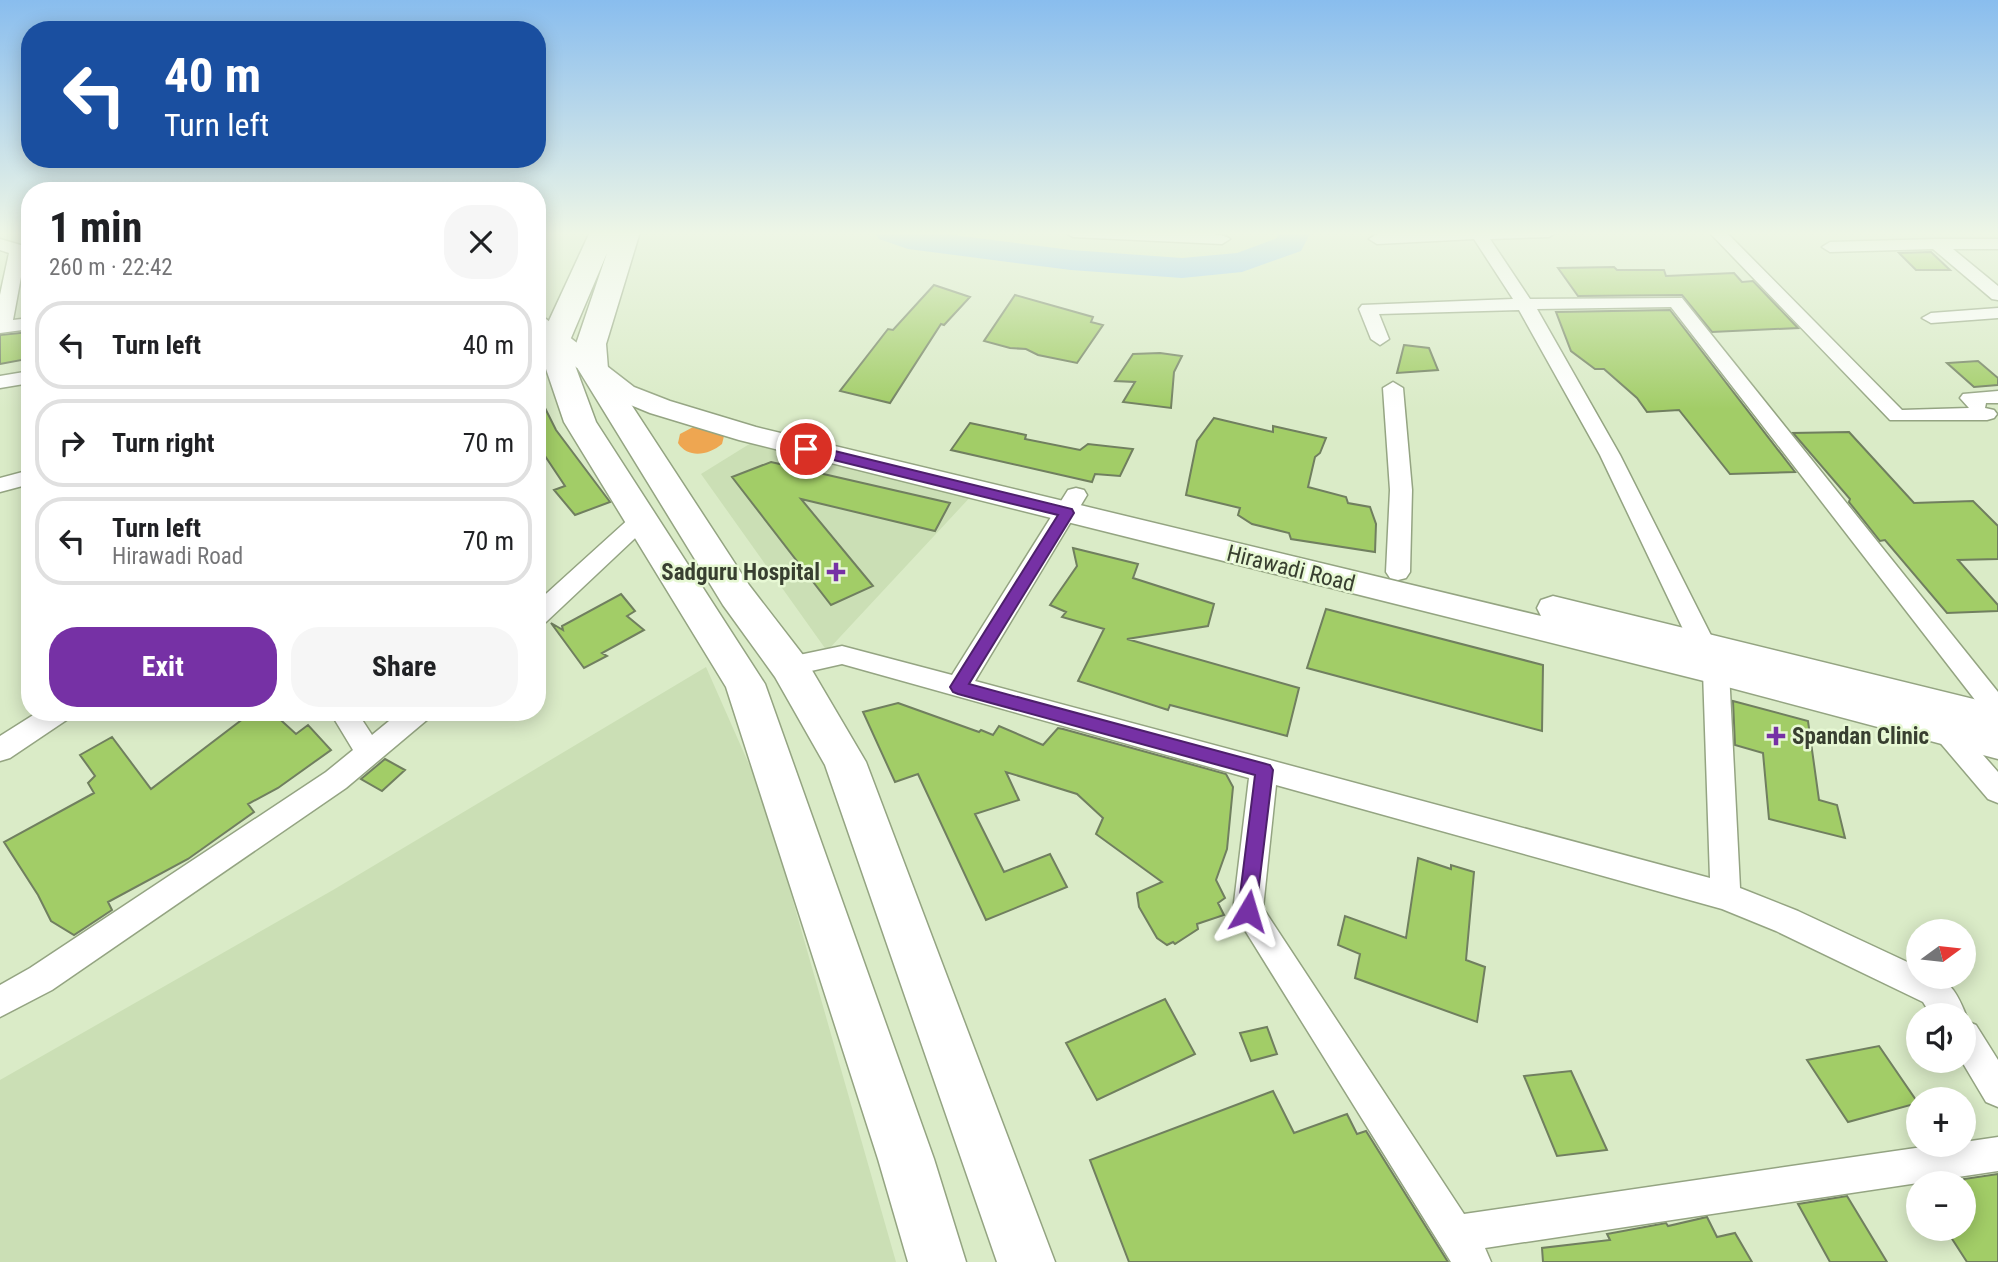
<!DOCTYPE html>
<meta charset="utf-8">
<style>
body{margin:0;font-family:"Roboto Condensed",sans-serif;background:#f6f6f6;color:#202124;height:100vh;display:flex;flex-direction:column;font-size:26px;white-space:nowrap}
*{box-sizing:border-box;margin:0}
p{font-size:23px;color:#757577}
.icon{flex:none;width:38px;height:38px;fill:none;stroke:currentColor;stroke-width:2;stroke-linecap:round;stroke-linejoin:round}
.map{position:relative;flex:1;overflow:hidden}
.side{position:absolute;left:21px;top:182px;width:525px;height:539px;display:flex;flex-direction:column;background:#fff;border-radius:28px;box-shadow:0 4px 18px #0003}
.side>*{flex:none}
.hud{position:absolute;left:21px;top:21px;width:525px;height:147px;border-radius:28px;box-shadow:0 4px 18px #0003;background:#1a4fa0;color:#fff;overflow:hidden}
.needle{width:46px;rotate:75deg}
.buttons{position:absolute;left:1906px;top:919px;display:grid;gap:14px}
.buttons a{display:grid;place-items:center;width:70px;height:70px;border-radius:50%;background:#fff;box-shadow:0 4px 18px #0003;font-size:35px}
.pin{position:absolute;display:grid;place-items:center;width:60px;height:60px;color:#fff;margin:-30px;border:4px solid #fff;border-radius:50%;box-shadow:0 2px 7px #0007}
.me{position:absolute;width:77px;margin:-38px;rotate:7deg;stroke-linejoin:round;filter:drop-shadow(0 0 5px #0008)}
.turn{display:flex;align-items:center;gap:24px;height:147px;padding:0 28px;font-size:32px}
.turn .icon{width:91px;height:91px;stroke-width:2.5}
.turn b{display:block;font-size:49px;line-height:60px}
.round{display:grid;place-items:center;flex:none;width:74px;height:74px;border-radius:28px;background:#f6f6f6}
.headline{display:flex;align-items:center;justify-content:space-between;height:119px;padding:0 28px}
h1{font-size:42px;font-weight:700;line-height:52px}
.action{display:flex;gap:14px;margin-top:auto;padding:14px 28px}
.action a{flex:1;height:80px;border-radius:28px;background:#7631a5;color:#fff;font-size:28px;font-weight:700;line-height:80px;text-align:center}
.action a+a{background:#f6f6f6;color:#202124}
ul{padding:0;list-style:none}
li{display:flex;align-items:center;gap:21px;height:88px;margin:0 14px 10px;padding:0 14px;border:4px solid #e0e0e0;border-radius:28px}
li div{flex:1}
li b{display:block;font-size:26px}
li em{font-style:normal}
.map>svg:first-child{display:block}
.built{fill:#cbdfb5}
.green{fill:#eea651}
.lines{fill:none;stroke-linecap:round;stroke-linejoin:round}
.river{fill:#9acaf8;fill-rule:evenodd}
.building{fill:#a2cd67;stroke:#707f5f;stroke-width:2}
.street-casing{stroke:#94a482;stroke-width:3}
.secondary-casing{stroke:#94a482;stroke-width:3}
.primary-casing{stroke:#94a482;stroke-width:3}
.street{fill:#fff;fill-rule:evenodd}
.secondary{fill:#fff;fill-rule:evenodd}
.primary{fill:#fff;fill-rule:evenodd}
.route{fill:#7631a5;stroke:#4d206b;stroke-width:2}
.poi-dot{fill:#7631a5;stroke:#e7f8d4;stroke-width:2.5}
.labels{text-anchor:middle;stroke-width:5;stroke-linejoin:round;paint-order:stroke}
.street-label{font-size:23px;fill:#383f30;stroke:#e7f8d4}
.poi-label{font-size:23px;font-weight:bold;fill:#383f30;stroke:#e7f8d4;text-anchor:end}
</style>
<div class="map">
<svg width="1998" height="1262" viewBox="0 0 1998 1262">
<rect width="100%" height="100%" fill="#daebc7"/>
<path class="built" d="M751 443 974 493 827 651 701 474Z
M706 667 763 796 896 1262H0V1080L333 890Z"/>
<path class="green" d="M697 425 725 432 722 444C709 455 688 459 678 443L680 434Z"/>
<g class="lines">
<path class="river" d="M874 232H930L1071 250 1182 258 1237 253 1277 238 1279 232H1311L1301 251 1242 272 1182 278 1071 270 908 249 879 239Z"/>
</g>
<path class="building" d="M1931 252 1950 270H1916L1899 253Z
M1614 267 1617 270H1664L1666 276 1734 273 1742 282 1753 281 1798 328 1712 332 1682 295 1578 296 1558 268Z
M934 285 970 297 944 325 941 324 890 403 840 391 888 329 893 330Z
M1015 295 1093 317 1091 322 1103 325 1077 363 1038 355 1026 349 1010 348 984 341Z
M1670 310 1795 472 1730 474 1679 410 1647 412 1637 398 1604 369H1595L1571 351 1556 312Z
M30 332 27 359 0 364V335Z
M1404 345 1429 348 1438 370 1397 373Z
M1160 353 1182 356 1174 372 1171 408 1123 402 1135 382 1115 381 1133 354Z
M1978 361 1998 378V385L1974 387 1947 363Z
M537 392 556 430 610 502 575 515 554 490 565 486 537 444Z
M1214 418 1273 432V426L1326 438 1320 453 1315 457 1308 487 1346 497 1348 503 1370 507 1376 524 1375 552 1291 539 1289 533 1252 524 1238 515 1240 508 1186 495 1197 441Z
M970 423 1026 435 1025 439 1080 450 1088 444 1133 449 1120 476 1095 474 1092 482 951 450Z
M1849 432 1914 503 1973 501 1998 526V559L1958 560 1998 605V611L1947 613 1885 540 1880 541 1849 502 1850 499 1793 433Z
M771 462 950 503 935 531 801 499 873 586 831 605 732 477Z
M1073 548 1138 564 1133 578 1214 604 1208 626 1127 639 1299 688 1287 736 1170 705 1168 710 1078 681 1104 629 1062 617 1066 612 1050 605 1077 566Z
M621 594 635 611 627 616 644 630 602 653 607 656 584 668 551 623 563 630 562 626Z
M1326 609 1543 665 1542 731 1307 668Z
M1733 701 1808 721 1819 800 1837 805 1845 838 1769 819 1763 753 1735 745Z
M898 703 979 732 981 730 993 735 999 726 1043 745 1058 728 1063 729 1226 774 1233 787 1227 849 1216 880 1225 898 1218 903 1224 915 1197 924 1198 929 1175 944 1173 942 1167 945 1157 938 1139 907 1137 893 1162 882 1096 834 1103 818 1077 794 1006 772 1019 800 975 814 1004 872 1050 854 1067 887 986 920 918 774 895 782 863 712Z
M252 712H272L296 734 308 725 331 750 278 788 248 804 254 812 188 859 108 902 112 910 74 935 51 921 38 895 4 842 94 793 88 783 95 776 80 755 112 737 151 789Z
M385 759 405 770 382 791 361 779Z
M1418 858 1451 869V865L1474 872 1466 960 1485 967 1477 1022 1355 978 1360 954 1338 945 1345 916 1406 938Z
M1165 999 1195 1054 1097 1100 1066 1043Z
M1267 1027 1277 1054 1251 1061 1240 1033Z
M1879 1046 1918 1103 1848 1122 1807 1060Z
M1571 1071 1607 1150 1557 1156 1524 1076Z
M1273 1091 1294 1133 1347 1114 1357 1134 1366 1131 1448 1262H1129L1090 1160Z
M1998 1174V1262H1967L1945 1228H1964V1179Z
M1847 1196 1887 1262H1830L1798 1204Z
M1707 1217 1717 1237 1735 1233 1752 1262H1543L1542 1248 1610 1240 1607 1234 1666 1223 1668 1226Z"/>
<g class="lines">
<defs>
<path id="street" d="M1065 232C1089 232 1219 227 1230 239L1222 244 1073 237Z
M1414 232H1557L1549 237 1490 239 1530 299 1682 298 1998 692V721L1989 718 1671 307 1537 309 1620 455 1729 671 1740 888 1798 911 1918 967V976C1948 976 1955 988 1966 1015L1964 1020 1976 1025 1998 1060V1107L1986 1102 1961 1060H1964V1015H1931L1923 1002 1776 931 1722 909 1276 785 1263 908 1464 1214 1943 1144H1964V1142L1998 1137V1171L1485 1248 1491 1262H1451L1233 911 1249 778 842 664 789 676 780 673 776 666 780 659 842 646 952 675 1068 490 1076 488 1084 490 1087 495 975 681 1710 878 1703 671 1600 455 1519 310 1379 314 1389 339 1380 345 1371 339 1359 309 1362 305 1513 299 1474 239 1377 244 1369 239 1377 234Z
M1709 232H1726L1902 410 1969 408 1960 398 1963 394 1998 391V403H1986L1985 408 1994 410 1997 414 1994 418 1987 420H1890Z
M0 239 24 246 26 250 13 320 30 318V329L0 333V295L9 253 0 250Z
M1937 239H1998V249H1953L1998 286V300L1992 299 1933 249 1830 252 1822 247 1830 242Z
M1998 308V318L1931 323 1922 318 1931 313Z
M30 371V383L0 388V376Z
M1393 382 1403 388 1412 490 1410 572 1406 578 1398 580 1390 578 1386 572 1390 490 1383 388Z
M30 470V484L0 492V478Z
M640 513 648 516 651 521 648 526 546 622 537 625V602L632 516Z
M38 712H72L68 719 10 758 0 761V736Z
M330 712H357L372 735 400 712H432L428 719 346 788 52 990 0 1017V985L30 968 326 772 353 750Z
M1946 720 1955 723 1998 772V803L1988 799 1937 739 1933 731 1937 723Z"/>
<path id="secondary" d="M537 317 546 319 634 387 670 401 756 427 1541 616 1537 608 1541 600 1553 596 1998 705V759L1716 684 739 440 650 413 616 399 537 336Z"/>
<path id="primary" d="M590 232H640L606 344 608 369 749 585 803 655 866 762 1055 1262H997L825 765 775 677 723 605 578 369 576 344 607 253 571 338 573 360 596 422 765 684 934 1159 966 1262H908L878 1159 726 687 564 422 543 360 541 338Z"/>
</defs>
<use href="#street" class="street-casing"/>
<use href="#secondary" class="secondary-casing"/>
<use href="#primary" class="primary-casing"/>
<use href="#street" class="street"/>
<use href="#secondary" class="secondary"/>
<use href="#primary" class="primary"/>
</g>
<linearGradient id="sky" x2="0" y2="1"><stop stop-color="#89bdee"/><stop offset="0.57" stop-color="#eef6e6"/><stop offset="1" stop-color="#eef6e6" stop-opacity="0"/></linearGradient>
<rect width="1998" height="409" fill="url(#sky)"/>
<path class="route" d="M806 444 1072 509 1074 513 969 684 1270 765 1273 770 1255 918 1248 920 1241 918 1238 911 1255 775 958 694 953 692 950 687 1058 515 801 452V446Z"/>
<g class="poi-dot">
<path d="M832.5 561.5h7v7h7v7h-7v7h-7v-7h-7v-7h7z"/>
<path d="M1772.5 725.5h7v7h7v7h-7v7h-7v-7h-7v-7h7z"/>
</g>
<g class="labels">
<g class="street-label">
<text transform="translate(1291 568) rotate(14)" y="8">Hirawadi Road</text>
</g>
<g class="poi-label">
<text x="820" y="580">Sadguru Hospital</text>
<text x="1792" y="744" text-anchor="start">Spandan Clinic</text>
</g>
</g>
</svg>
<div class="buttons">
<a><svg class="needle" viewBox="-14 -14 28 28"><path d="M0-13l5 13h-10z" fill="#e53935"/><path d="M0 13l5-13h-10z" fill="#757577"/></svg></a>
<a><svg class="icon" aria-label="sound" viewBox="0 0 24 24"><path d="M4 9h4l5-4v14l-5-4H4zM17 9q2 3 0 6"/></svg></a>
<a>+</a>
<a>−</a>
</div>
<div class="pin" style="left:806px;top:449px;background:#d93025"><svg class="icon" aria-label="arrive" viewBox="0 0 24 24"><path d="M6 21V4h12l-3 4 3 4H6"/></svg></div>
<svg class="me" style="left:1248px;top:911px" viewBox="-20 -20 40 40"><path d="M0-17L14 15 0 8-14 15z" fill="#7631a5" stroke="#fff" stroke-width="4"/></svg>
<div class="hud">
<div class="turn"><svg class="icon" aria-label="left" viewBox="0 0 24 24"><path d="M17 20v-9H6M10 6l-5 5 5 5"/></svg><div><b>40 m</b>Turn left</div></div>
</div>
<section class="side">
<div class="headline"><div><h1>1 min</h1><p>260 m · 22:42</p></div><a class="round"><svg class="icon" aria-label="close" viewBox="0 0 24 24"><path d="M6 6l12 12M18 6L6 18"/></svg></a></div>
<ul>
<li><svg class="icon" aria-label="left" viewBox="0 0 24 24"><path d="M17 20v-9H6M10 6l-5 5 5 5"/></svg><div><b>Turn left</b></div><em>40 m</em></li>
<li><svg class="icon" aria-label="right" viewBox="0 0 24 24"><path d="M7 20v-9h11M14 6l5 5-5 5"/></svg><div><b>Turn right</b></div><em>70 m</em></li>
<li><svg class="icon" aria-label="left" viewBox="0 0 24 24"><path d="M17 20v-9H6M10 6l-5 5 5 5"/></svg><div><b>Turn left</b><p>Hirawadi Road</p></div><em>70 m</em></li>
</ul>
<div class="action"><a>Exit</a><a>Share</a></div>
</section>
</div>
